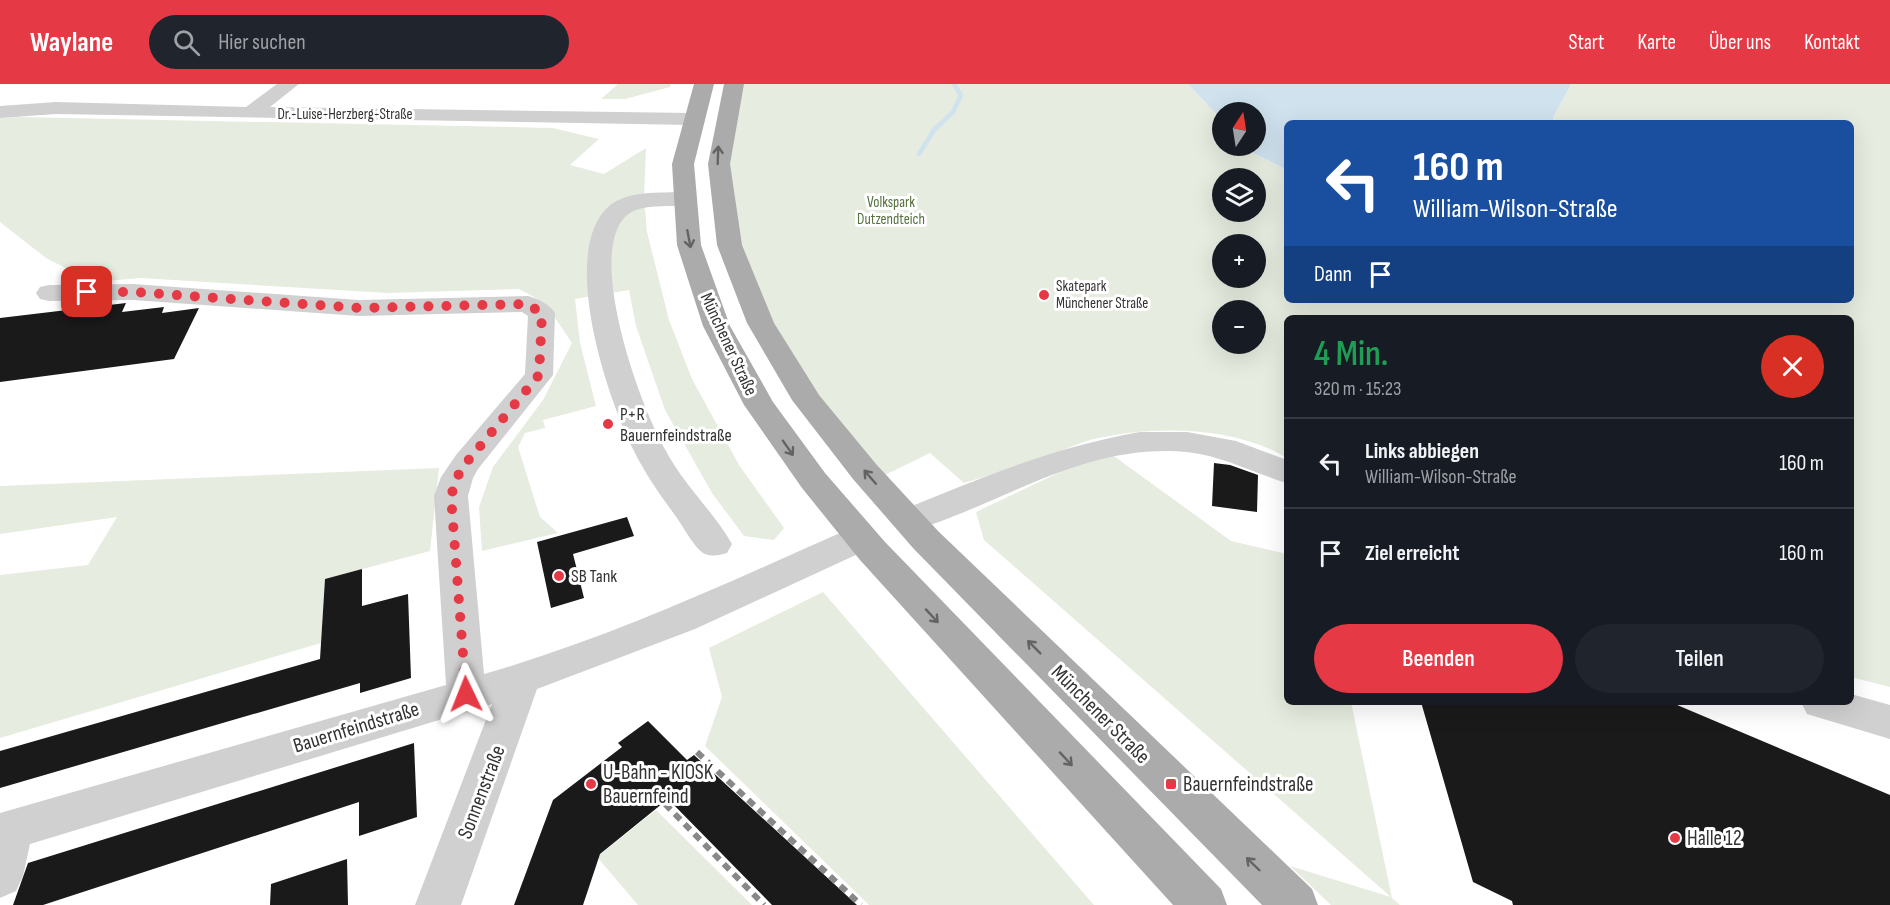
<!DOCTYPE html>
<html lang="de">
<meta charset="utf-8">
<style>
body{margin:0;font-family:"Sofia Sans Condensed",sans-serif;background:#20242c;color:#f1f3f6;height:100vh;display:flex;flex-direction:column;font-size:22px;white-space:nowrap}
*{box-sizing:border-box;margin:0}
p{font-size:20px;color:#9ea1a6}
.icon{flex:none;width:33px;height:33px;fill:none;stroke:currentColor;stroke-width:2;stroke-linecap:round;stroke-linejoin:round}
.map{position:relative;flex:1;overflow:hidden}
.drawer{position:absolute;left:1284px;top:231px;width:570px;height:390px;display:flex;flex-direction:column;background:#171b24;border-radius:9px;box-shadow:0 6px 24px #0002}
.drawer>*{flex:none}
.hud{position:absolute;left:1284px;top:36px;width:570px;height:183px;border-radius:9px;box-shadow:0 6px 24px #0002;background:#1a4fa0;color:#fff;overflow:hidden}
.needle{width:39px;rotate:12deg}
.controls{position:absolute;left:1212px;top:18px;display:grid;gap:12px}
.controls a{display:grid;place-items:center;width:54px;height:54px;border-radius:50%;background:#171b24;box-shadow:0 6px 24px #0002;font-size:30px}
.pin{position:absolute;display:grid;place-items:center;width:51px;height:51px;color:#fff;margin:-26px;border-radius:12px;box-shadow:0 3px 9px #0006}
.me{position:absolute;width:66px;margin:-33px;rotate:358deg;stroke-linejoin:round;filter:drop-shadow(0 0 4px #0008)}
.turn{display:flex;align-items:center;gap:21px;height:126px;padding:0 30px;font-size:27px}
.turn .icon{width:78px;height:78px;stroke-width:2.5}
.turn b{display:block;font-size:42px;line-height:51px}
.then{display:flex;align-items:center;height:57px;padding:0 30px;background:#0003;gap:12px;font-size:22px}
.round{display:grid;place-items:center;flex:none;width:63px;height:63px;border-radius:32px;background:#20242c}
.overview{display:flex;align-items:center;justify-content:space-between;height:102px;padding:0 30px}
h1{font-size:36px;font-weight:600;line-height:45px;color:#1e9e55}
.primary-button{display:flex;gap:12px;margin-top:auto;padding:12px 30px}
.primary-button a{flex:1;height:69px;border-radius:36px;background:#e63946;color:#fff;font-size:24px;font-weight:600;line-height:69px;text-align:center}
.primary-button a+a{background:#20242c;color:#f1f3f6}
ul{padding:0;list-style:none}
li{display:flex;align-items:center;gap:18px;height:90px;padding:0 30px;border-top:2px solid #363941}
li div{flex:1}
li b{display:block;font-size:22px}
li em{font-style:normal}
header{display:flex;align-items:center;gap:36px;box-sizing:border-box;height:84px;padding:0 30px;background:#e63946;color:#fff}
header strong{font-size:28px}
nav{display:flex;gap:33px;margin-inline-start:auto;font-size:21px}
.search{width:420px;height:54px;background:#20242c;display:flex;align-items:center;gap:15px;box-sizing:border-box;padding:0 21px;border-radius:33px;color:#9ea1a6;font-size:22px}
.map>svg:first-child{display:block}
.green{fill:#e6ecdf;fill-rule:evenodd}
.water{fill:#cfe2ee}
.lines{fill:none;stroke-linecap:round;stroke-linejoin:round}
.stream{stroke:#cfe2ee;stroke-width:4.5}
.building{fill:#1a1a1a}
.minor{fill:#d0d0d0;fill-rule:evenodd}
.major{fill:#ababab;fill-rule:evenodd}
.rail{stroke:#888;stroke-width:6;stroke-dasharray:8 6;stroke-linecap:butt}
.oneway{stroke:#636363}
.route{stroke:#e63946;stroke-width:10;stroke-dasharray:0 18}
.poi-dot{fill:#e63946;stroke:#fff;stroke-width:2}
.labels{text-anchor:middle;stroke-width:6;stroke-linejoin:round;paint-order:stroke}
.far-street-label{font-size:15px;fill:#333;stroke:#fff}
.far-park-label{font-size:15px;fill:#56703f;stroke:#fff}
.far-poi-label{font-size:15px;fill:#333;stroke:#fff;text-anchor:start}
.street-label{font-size:18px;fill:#333;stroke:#fff}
.poi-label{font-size:18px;fill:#333;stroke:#fff;text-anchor:start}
.near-street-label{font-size:21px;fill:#333;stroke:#fff}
.near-poi-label{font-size:21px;fill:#333;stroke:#fff;text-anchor:start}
</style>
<header>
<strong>Waylane</strong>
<div class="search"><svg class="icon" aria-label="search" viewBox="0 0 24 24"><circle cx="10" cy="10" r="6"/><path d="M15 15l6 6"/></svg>Hier suchen</div>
<nav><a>Start</a><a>Karte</a><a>Über uns</a><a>Kontakt</a></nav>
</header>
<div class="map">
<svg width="1890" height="821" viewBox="0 0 1890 821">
<rect width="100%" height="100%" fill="#fff"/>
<path class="green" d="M618 0H671L670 3 625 15H601Z
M740 0H1188L1222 36V62H1246L1253 69 1287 86V216H1851V39H1554L1553 34 1571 0H1890V603L1851 593V234H1287V374C1235 342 1153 341 1094 355 1075 360 1057 369 1038 375 1014 384 989 391 964 399L930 369 885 391 808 300 783 259 745 182 728 116 731 29ZM1222 94H1256V128H1222ZM1222 160H1256V194H1222ZM1222 226H1256V260H1222Z
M19 33 553 44 599 55 570 81 604 90 646 64 644 112 647 148 669 236 692 295 739 381 784 444 774 456 744 452 712 409 665 326 636 242 629 206 575 215 580 259 596 322 543 336 545 344 525 349 518 363 540 433 558 449 482 467 479 423 493 383 543 316 572 259 545 219 519 205 387 209 141 194 93 198 46 174 0 138V34Z
M1111 370 1231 457 1287 470V618H1351L1392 814 1400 821H1331L1290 782 1391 813 984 456 976 428 1079 379Z
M439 384 430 467 325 495 321 559 0 654V491L88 481 117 433 0 450V402Z
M823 508 1094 821H869L705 662 722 613 709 564Z
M656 726 752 821H638L597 773Z"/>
<path class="water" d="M1188 0H1571L1553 34 1554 39H1287V86L1253 69 1246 62H1256V28H1222V36Z"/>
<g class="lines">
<path class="stream" d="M919 70 934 46 953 28 961 11 954 0"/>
</g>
<path class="building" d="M126 219 122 228 164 223 162 229 199 224 174 275 0 298V234Z
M1214 379 1230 381 1258 391 1257 428 1212 422Z
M627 433 634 452 573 470 584 514 551 524 537 458Z
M362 485V522L408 510 411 594 360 609V599L0 704V667L320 575 325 495Z
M1421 618H1670L1890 711V821H1513L1512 817 1473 798Z
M648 637 687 676 694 671 857 821H772L668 715 600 770 583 821H514L553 716 622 663 618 659Z
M414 659 417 733 359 752V718L43 821H13L28 779Z
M347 775 348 821H270L271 800Z"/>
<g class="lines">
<path class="minor" d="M277 0H299L270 23 691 29 698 31 701 35 698 39 691 41 56 30 0 34V22L56 18 246 23Z
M683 108 691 110 694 115 691 120C671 125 641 117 625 133 586 173 641 325 666 367 684 401 713 427 732 460L727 469C719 471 714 473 705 470 695 465 684 444 677 434 661 412 645 390 633 365 607 313 559 169 608 123 626 106 661 109 683 108Z
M133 200 359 216 528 212C539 215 549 220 555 229L553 291 478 385 473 394 468 412 484 590C610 554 729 498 849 445L861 442 873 445 878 454 873 463 695 545 537 605 461 821H415L492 620 30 760 23 792 16 807 0 814V729L446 601 434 412 441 393 456 371 525 290 528 232 522 228 359 232 133 216 49 217 40 215 36 209 40 203 49 201Z
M1140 348H1187L1236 357 1287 376V399C1253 389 1223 372 1187 368 1082 359 1004 420 909 448L897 444 892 436 897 428C978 395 1053 363 1140 348Z
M1851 610 1890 621V655L1807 630 1801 618H1851Z"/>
<path class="major" d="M694 0H714L694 80 701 161 730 242 773 318 825 389 885 458 1221 805 1227 821H1173L860 476 802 404 744 321 703 242 677 161 672 80Z
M724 0H744L730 80 742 161 774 239 819 311 876 380 938 447 1312 805 1318 821H1262L913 464 853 395 792 316 747 239 717 161 708 80Z"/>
<path class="rail" d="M697 668 861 821
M665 720 764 821"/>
</g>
<defs><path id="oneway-shaft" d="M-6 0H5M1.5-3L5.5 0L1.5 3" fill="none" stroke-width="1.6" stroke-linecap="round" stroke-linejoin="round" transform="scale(1.5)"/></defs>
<g class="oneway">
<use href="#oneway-shaft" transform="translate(718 71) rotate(-88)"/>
<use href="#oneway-shaft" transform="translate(689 155) rotate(79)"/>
<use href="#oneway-shaft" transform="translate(788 364) rotate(55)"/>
<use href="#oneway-shaft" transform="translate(870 393) rotate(-131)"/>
<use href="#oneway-shaft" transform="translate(932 532) rotate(47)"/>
<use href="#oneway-shaft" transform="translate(1034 563) rotate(-135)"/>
<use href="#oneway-shaft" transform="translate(1066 675) rotate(47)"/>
<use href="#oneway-shaft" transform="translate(1253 780) rotate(-136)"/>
</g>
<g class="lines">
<path class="route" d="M87 208H133L359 224 528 220 542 230 539 291 467 378 457 393 451 412 466 610"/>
</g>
<g class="poi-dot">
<circle cx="1044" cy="211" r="6"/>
<circle cx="608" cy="340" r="6"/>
<circle cx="559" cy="492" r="6"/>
<circle cx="591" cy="700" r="6"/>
<rect x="1165" y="694" width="12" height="12" rx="3"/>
<circle cx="1675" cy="754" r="6"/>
</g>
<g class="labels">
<g class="far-street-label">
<text x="345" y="35">Dr.-Luise-Herzberg-Straße</text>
</g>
<g class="far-park-label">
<text x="891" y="123">Volkspark<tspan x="891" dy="17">Dutzendteich</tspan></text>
</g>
<g class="far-poi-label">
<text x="1056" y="207">Skatepark<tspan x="1056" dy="17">Münchener Straße</tspan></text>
</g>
<g class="street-label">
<text transform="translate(729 260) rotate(65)" y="6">Münchener Straße</text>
</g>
<g class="poi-label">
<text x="620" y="336">P+R<tspan x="620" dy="21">Bauernfeindstraße</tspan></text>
<text x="571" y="498">SB Tank</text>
</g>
<g class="near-street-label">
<text transform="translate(1101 630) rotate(45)" y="7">Münchener Straße</text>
<text transform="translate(356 643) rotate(-17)" y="7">Bauernfeindstraße</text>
<text transform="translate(481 708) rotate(-69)" y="7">Sonnenstraße</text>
</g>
<g class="near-poi-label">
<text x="603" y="695">U-Bahn - KIOSK<tspan x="603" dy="24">Bauernfeind</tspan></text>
<text x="1183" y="707">Bauernfeindstraße</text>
<text x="1687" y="761">Halle 12</text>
</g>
</g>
</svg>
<div class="controls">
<a><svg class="needle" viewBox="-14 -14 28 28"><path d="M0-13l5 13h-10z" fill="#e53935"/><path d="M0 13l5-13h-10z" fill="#9ea1a6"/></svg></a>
<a><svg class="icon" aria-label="layers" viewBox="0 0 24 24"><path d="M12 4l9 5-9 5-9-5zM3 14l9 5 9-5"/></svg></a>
<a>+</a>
<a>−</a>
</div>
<div class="pin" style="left:87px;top:208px;background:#d93025"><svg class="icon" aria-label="arrive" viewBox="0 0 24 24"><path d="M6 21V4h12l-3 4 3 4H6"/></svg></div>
<svg class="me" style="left:466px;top:610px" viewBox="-20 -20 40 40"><path d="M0-17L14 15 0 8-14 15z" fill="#e63946" stroke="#fff" stroke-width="4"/></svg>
<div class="hud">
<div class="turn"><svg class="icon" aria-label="left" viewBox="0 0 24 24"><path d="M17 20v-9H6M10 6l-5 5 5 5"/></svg><div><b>160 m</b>William-Wilson-Straße</div></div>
<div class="then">Dann<svg class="icon" aria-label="arrive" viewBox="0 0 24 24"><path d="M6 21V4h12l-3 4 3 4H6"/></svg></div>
</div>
<section class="drawer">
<div class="overview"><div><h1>4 Min.</h1><p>320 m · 15:23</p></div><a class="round" style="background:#d93025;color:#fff"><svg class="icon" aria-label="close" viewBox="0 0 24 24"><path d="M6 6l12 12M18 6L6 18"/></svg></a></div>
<ul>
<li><svg class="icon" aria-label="left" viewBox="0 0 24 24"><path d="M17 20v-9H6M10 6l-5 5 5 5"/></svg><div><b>Links abbiegen</b><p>William-Wilson-Straße</p></div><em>160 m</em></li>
<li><svg class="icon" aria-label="arrive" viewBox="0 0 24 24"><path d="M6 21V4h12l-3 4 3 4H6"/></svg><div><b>Ziel erreicht</b></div><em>160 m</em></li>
</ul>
<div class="primary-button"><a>Beenden</a><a>Teilen</a></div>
</section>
</div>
